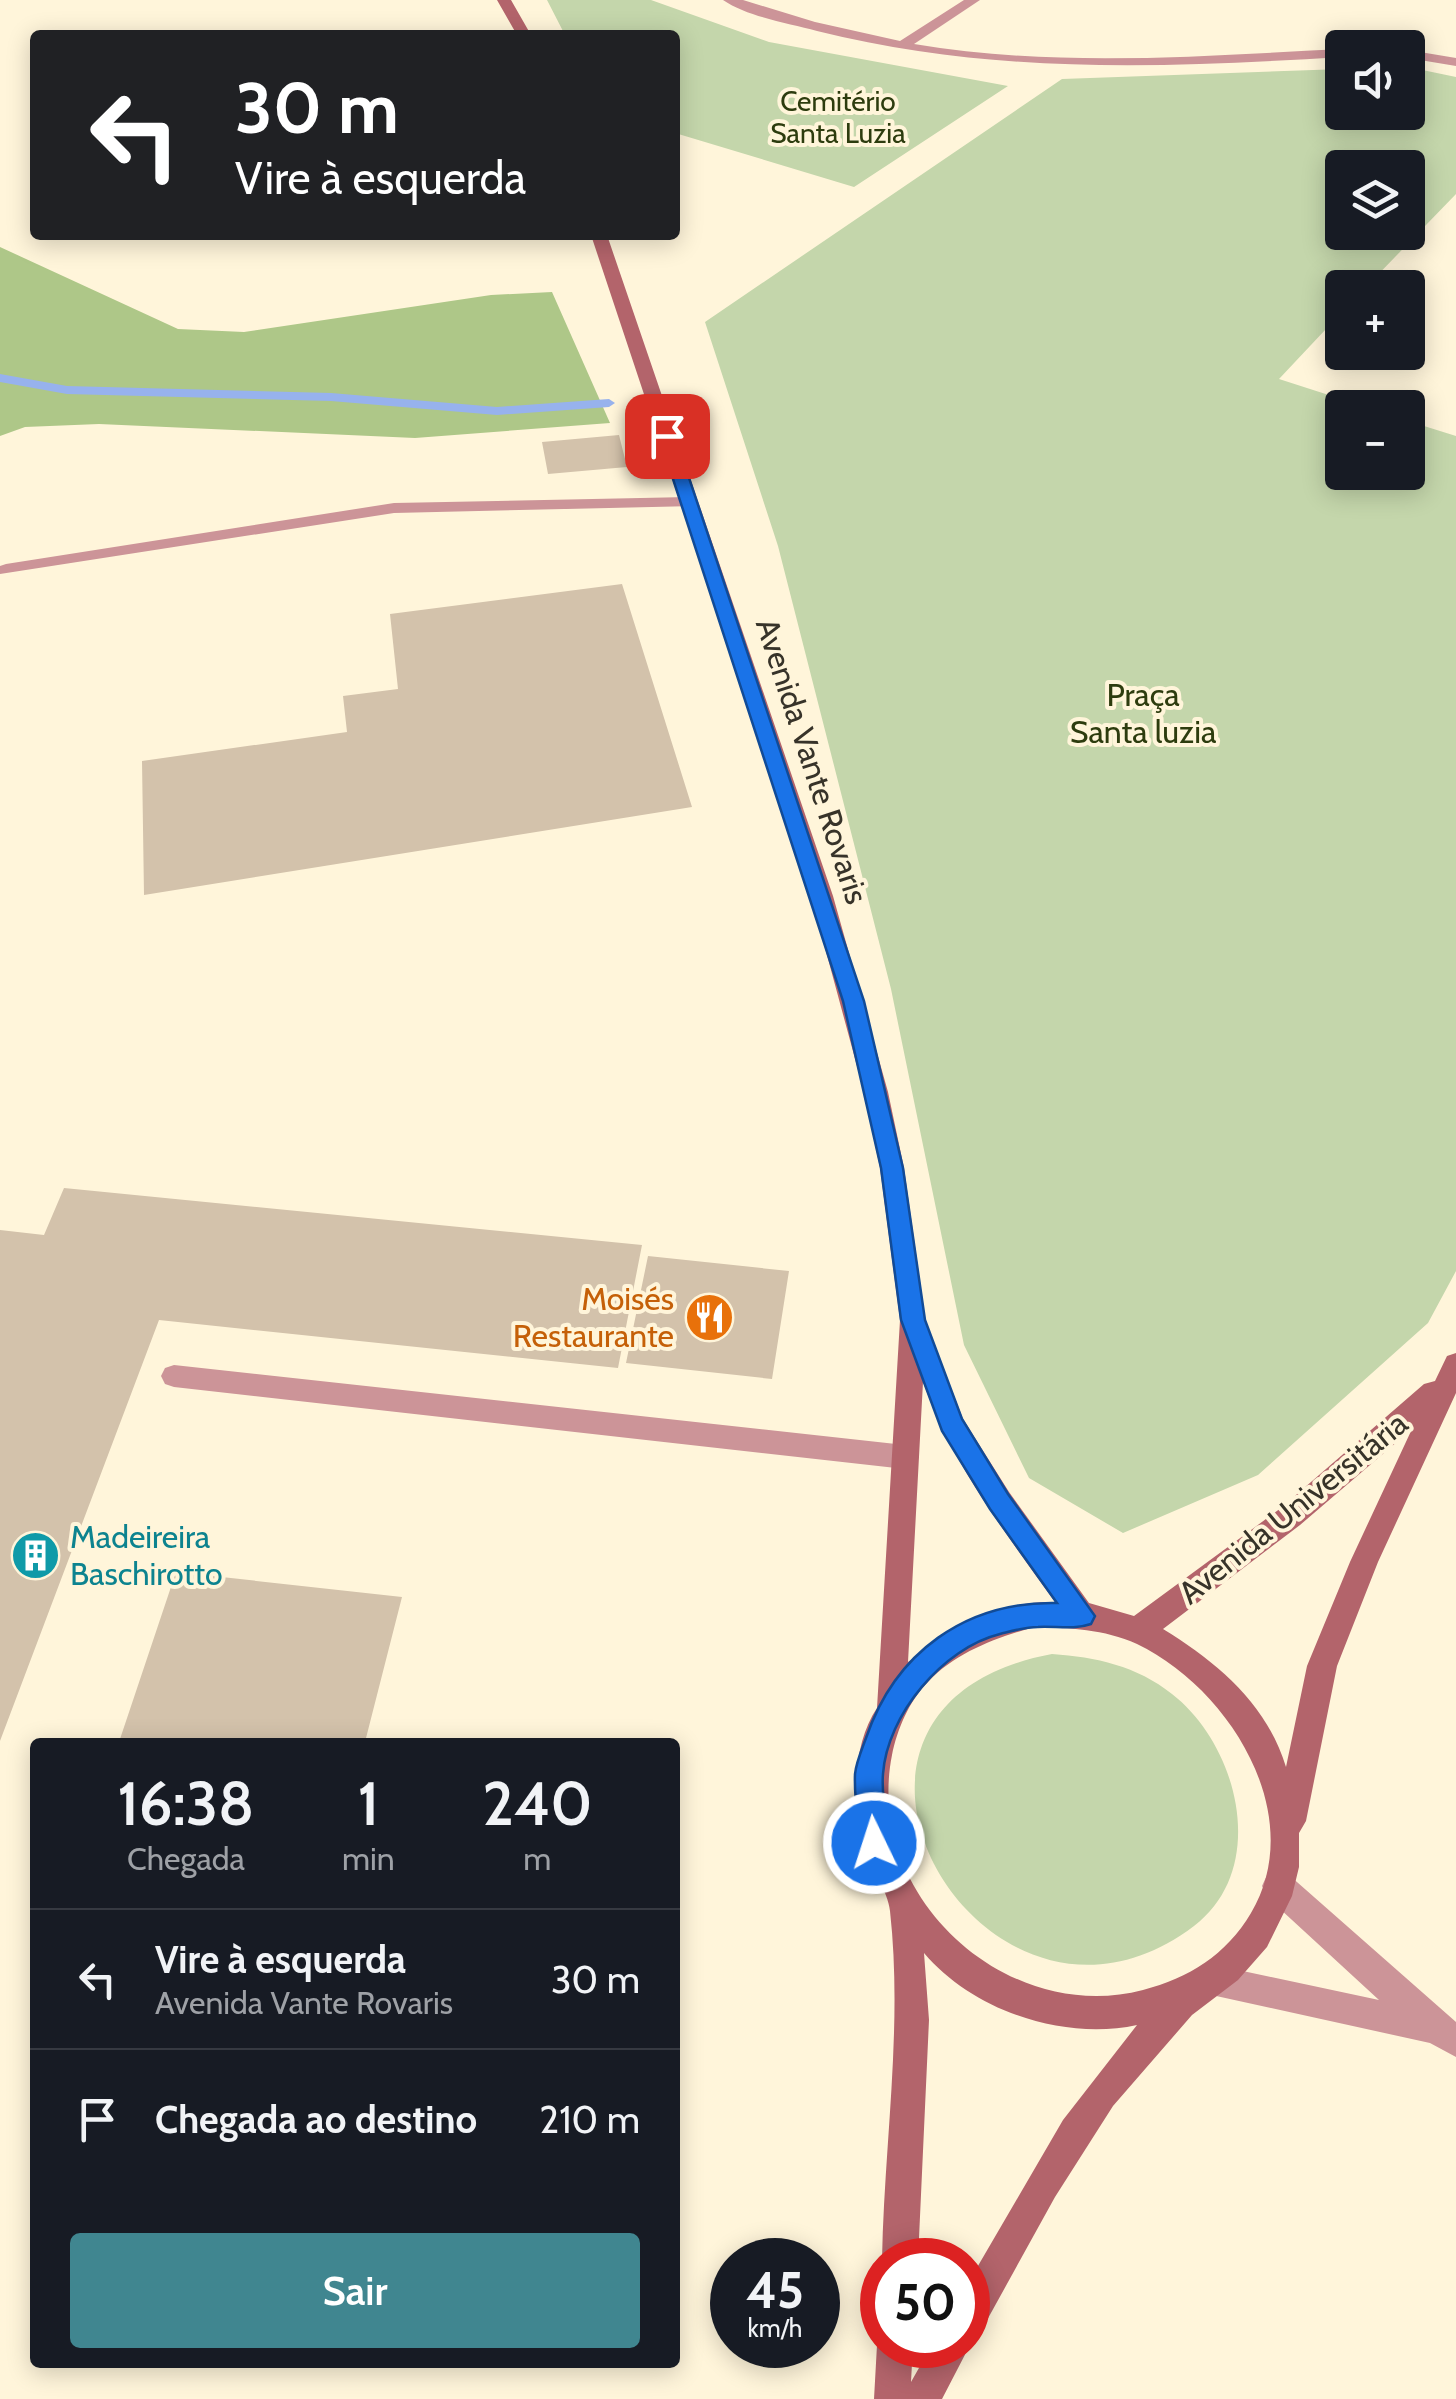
<!DOCTYPE html>
<html lang="pt">
<meta charset="utf-8">
<style>
body{margin:0;font-family:Cabin,sans-serif;background:#20242c;color:#f1f3f6;height:100vh;display:flex;flex-direction:column;font-size:38px;white-space:nowrap}
*{box-sizing:border-box;margin:0}
p{font-size:32px;color:#9ea1a6}
.icon{flex:none;width:55px;height:55px;fill:none;stroke:currentColor;stroke-width:2;stroke-linecap:round;stroke-linejoin:round}
.map{position:relative;flex:1;overflow:hidden}
.sheet{position:absolute;left:30px;top:1738px;width:650px;height:630px;display:flex;flex-direction:column;background:#171b24;border-radius:10px;box-shadow:0 5px 25px #0003}
.sheet>*{flex:none}
.hud{position:absolute;left:30px;top:30px;width:650px;height:210px;border-radius:10px;box-shadow:0 5px 25px #0003;background:#202124;color:#fff;overflow:hidden}
.buttons{position:absolute;left:1325px;top:30px;display:grid;gap:20px}
.buttons a{display:grid;place-items:center;width:100px;height:100px;border-radius:10px;background:#171b24;box-shadow:0 5px 25px #0003;font-size:50px}
.speed{position:absolute;left:710px;top:2238px;display:flex;gap:20px;font-size:50px;font-weight:700;text-align:center}
.speed>*{display:grid;place-content:center;width:130px;height:130px;border-radius:50%;background:#171b24;box-shadow:0 5px 25px #0003;line-height:1}
.speed small{font-size:25px;font-weight:400}
.speed .limit{border:15px solid #d22;background:#fff;color:#111}
.pin{position:absolute;display:grid;place-items:center;width:85px;height:85px;color:#fff;margin:-42px;border-radius:20px;box-shadow:0 5px 15px #0006}
.me{position:absolute;width:110px;margin:-55px;rotate:356deg;stroke-linejoin:round;filter:drop-shadow(0 0 8px #0008)}
.turn{display:flex;align-items:center;gap:35px;height:210px;padding:0 40px;font-size:45px}
.turn .icon{width:130px;height:130px;stroke-width:2.5}
.turn b{display:block;font-size:70px;line-height:85px}
.eta{display:flex;justify-content:space-evenly;align-items:center;height:170px;text-align:center}
.eta b{font-size:60px;font-weight:600;line-height:70px}
.action{display:flex;gap:20px;margin-top:auto;padding:20px 40px}
.action a{flex:1;height:115px;border-radius:10px;background:#408690;color:#fff;font-size:40px;font-weight:600;line-height:115px;text-align:center}
ul{padding:0;list-style:none}
li{display:flex;align-items:center;gap:30px;height:140px;padding:0 40px;border-top:2px solid #363941}
li div{flex:1}
li b{display:block;font-size:38px}
li em{font-style:normal}
.map>svg:first-child{display:block}
.green{fill:#c4d6ab;fill-rule:evenodd}
.forest{fill:#aec788}
.lines{fill:none;stroke-linecap:round;stroke-linejoin:round}
.stream{fill:#97b2ed;fill-rule:evenodd}
.building{fill:#d3c2ab}
.lane{fill:#cc9498;fill-rule:evenodd}
.street{fill:#cc9498;fill-rule:evenodd}
.secondary{fill:#b3646b;fill-rule:evenodd}
.route{fill:#1a73e8;stroke:#114b97;stroke-width:2.5}
.labels{text-anchor:middle;stroke-width:8;stroke-linejoin:round;paint-order:stroke}
.far-park-label{font-size:28px;fill:#2d3c0e;stroke:#fff5da}
.park-label{font-size:32px;fill:#2d3c0e;stroke:#fff5da}
.street-label{font-size:32px;fill:#373329;stroke:#fff5da}
.food-label{font-size:32px;fill:#c56008;stroke:#fff5da;text-anchor:end}
.culture-label{font-size:32px;fill:#0d838f;stroke:#fff5da;text-anchor:start}
</style>
<div class="map">
<svg width="1456" height="2399" viewBox="0 0 1456 2399">
<rect width="100%" height="100%" fill="#fff5da"/>
<path class="green" d="M547 0H651L769 42 1008 86 854 187 675 133V35H565Z
M1408 67 1456 77V194L1366 287 1342 288V312L1279 379 1366 407 1342 408V472H1408V421L1456 436V1271L1428 1323 1258 1475 1123 1533 1029 1478 964 1345 891 989 778 546 705 322 1062 79 1342 69V112H1408ZM1342 168H1408V232H1342Z
M1052 1654C1096 1657 1137 1666 1172 1694 1238 1745 1270 1868 1194 1926 985 2085 765 1707 1052 1654Z"/>
<path class="forest" d="M0 247 178 329 244 332 491 295 552 292 610 423 415 438 99 424 25 427 0 436Z"/>
<g class="lines">
<path class="stream" d="M0 374 67 386 331 393 497 407 609 399 615 403 609 407 497 415 331 401 67 394 0 382Z"/>
</g>
<path class="building" d="M619 435 627 467 548 474 542 442Z
M622 584 692 807 144 895 142 761 347 732 343 696 398 689 390 614Z
M64 1188 642 1245 618 1368 159 1320 0 1741V1230L44 1235Z
M648 1256 789 1271 772 1379 626 1363Z
M176 1572 402 1597 365 1742H119Z"/>
<g class="lines">
<path class="lane" d="M689 497 698 502 695 506 394 513 0 574V566L6 564 394 503Z
M174 1365 905 1445 915 1449 919 1457 915 1465 905 1469 174 1387 165 1384 161 1376 165 1368Z"/>
<path class="street" d="M723 0H743L815 22 900 41 964 0H980L914 44C1057 68 1199 56 1342 49V57C1162 68 995 75 817 31 788 23 748 17 723 0Z
M1408 50 1456 58V66L1408 58Z
M1278 1870 1289 1875 1456 2022V2057L1430 2043 1198 1992 1194 1980 1198 1968 1210 1964 1379 2000 1267 1897 1262 1886 1267 1875Z"/>
<path class="secondary" d="M497 0H511L531 35H517Z
M591 235H607L833 896 888 1092 904 1168 926 1324 963 1419 1009 1492 1089 1603 1134 1616 1281 1508 1424 1384 1435 1381 1447 1356 1456 1353V1393L1378 1562 1337 1666 1306 1821 1299 1833V1867L1292 1896 1267 1947 1238 1980 1192 2015 1113 2106 1055 2197 981 2331 968 2336V2283L1063 2120 1137 2025C1064 2041 973 2011 924 1953L929 2020 918 2260 882 2261C884 2144 903 2028 890 1911 888 1890 870 1869 864 1849 851 1807 852 1745 877 1708L900 1320 880 1168 864 1092 811 896ZM923 1382C952 1464 1005 1532 1055 1602 997 1600 953 1630 908 1662ZM1412 1429 1350 1562 1307 1666 1286 1767C1267 1704 1217 1662 1163 1629L1300 1525ZM1034 1627C1070 1628 1104 1629 1137 1644 1229 1688 1309 1815 1251 1913 1226 1955 1189 1978 1143 1990 1006 2026 864 1895 892 1755 897 1730 909 1701 928 1682 956 1652 996 1638 1034 1627Z
M882 2332V2345H913L911 2382 932 2345H968V2339L970 2345 942 2399H874L877 2345Z"/>
</g>
<path class="route" d="M667 431 675 436 864 1001 903 1168 925 1320 962 1419 1008 1494 1095 1616 1091 1624C1074 1630 1056 1626 1038 1627 1025 1627 1012 1631 1000 1634 943 1648 887 1715 883 1774 881 1796 887 1821 889 1843L884 1853 874 1857 864 1853 860 1843C858 1821 854 1797 855 1774 856 1763 862 1749 866 1738 895 1653 965 1601 1057 1603L990 1509 942 1431 901 1320 881 1168 843 1001 659 436Z"/>
<defs>
<symbol id="restaurant-disc" viewBox="-11 -11 22 22"><circle r="9.5" fill="#e8710a" stroke="#fff5da"/><path d="M-5-6h1v4h1v-4h1v4h1v-4h1v5L-1.5 .5V6h-2V.5L-5-1ZM5-6V6H3V1.5H1.5Q1.5-4 5-6Z" fill="#fff"/></symbol>
<symbol id="building-disc" viewBox="-11 -11 22 22"><circle r="9.5" fill="#0f9aa8" stroke="#fff5da"/><path d="M-4-6H4V6H1V3H-1V6H-4ZM-2.5-4.3h1.7v1.8h-1.7ZM.8-4.3h1.7v1.8H.8ZM-2.5-1h1.7V.8h-1.7ZM.8-1h1.7V.8H.8Z" fill="#fff"/></symbol>
</defs>
<g fill-rule="evenodd">
<use href="#restaurant-disc" x="682" y="1290" width="55" height="55"/>
<use href="#building-disc" x="8" y="1528" width="55" height="55"/>
</g>
<g class="labels">
<g class="far-park-label">
<text x="838" y="111">Cemitério<tspan x="838" dy="32">Santa Luzia</tspan></text>
</g>
<g class="park-label">
<text x="1143" y="706">Praça<tspan x="1143" dy="37">Santa luzia</tspan></text>
</g>
<g class="street-label">
<text transform="translate(812 761) rotate(72)" y="11">Avenida Vante Rovaris</text>
<text transform="translate(1293 1508) rotate(-39)" y="11">Avenida Universitária</text>
</g>
<g class="food-label">
<text x="674" y="1310">Moisés<tspan x="674" dy="37">Restaurante</tspan></text>
</g>
<g class="culture-label">
<text x="70" y="1548">Madeireira<tspan x="70" dy="37">Baschirotto</tspan></text>
</g>
</g>
</svg>
<div class="buttons">
<a><svg class="icon" aria-label="sound" viewBox="0 0 24 24"><path d="M4 9h4l5-4v14l-5-4H4zM17 9q2 3 0 6"/></svg></a>
<a><svg class="icon" aria-label="layers" viewBox="0 0 24 24"><path d="M12 4l9 5-9 5-9-5zM3 14l9 5 9-5"/></svg></a>
<a>+</a>
<a>−</a>
</div>
<div class="speed"><div>45<small>km/h</small></div><div class="limit">50</div></div>
<div class="pin" style="left:667px;top:436px;background:#d93025"><svg class="icon" aria-label="arrive" viewBox="0 0 24 24"><path d="M6 21V4h12l-3 4 3 4H6"/></svg></div>
<svg class="me" style="left:874px;top:1843px" viewBox="-20 -20 40 40"><circle r="17" fill="#1a73e8" stroke="#fff" stroke-width="3"/><path d="M0-11L8 9 0 5-8 9z" fill="#fff"/></svg>
<div class="hud">
<div class="turn"><svg class="icon" aria-label="left" viewBox="0 0 24 24"><path d="M17 20v-9H6M10 6l-5 5 5 5"/></svg><div><b>30 m</b>Vire à esquerda</div></div>
</div>
<section class="sheet">
<div class="eta">
<div><b>16:38</b><p>Chegada</p></div>
<div><b>1</b><p>min</p></div>
<div><b>240</b><p>m</p></div>
</div>
<ul>
<li><svg class="icon" aria-label="left" viewBox="0 0 24 24"><path d="M17 20v-9H6M10 6l-5 5 5 5"/></svg><div><b>Vire à esquerda</b><p>Avenida Vante Rovaris</p></div><em>30 m</em></li>
<li><svg class="icon" aria-label="arrive" viewBox="0 0 24 24"><path d="M6 21V4h12l-3 4 3 4H6"/></svg><div><b>Chegada ao destino</b></div><em>210 m</em></li>
</ul>
<div class="action"><a>Sair</a></div>
</section>
</div>
